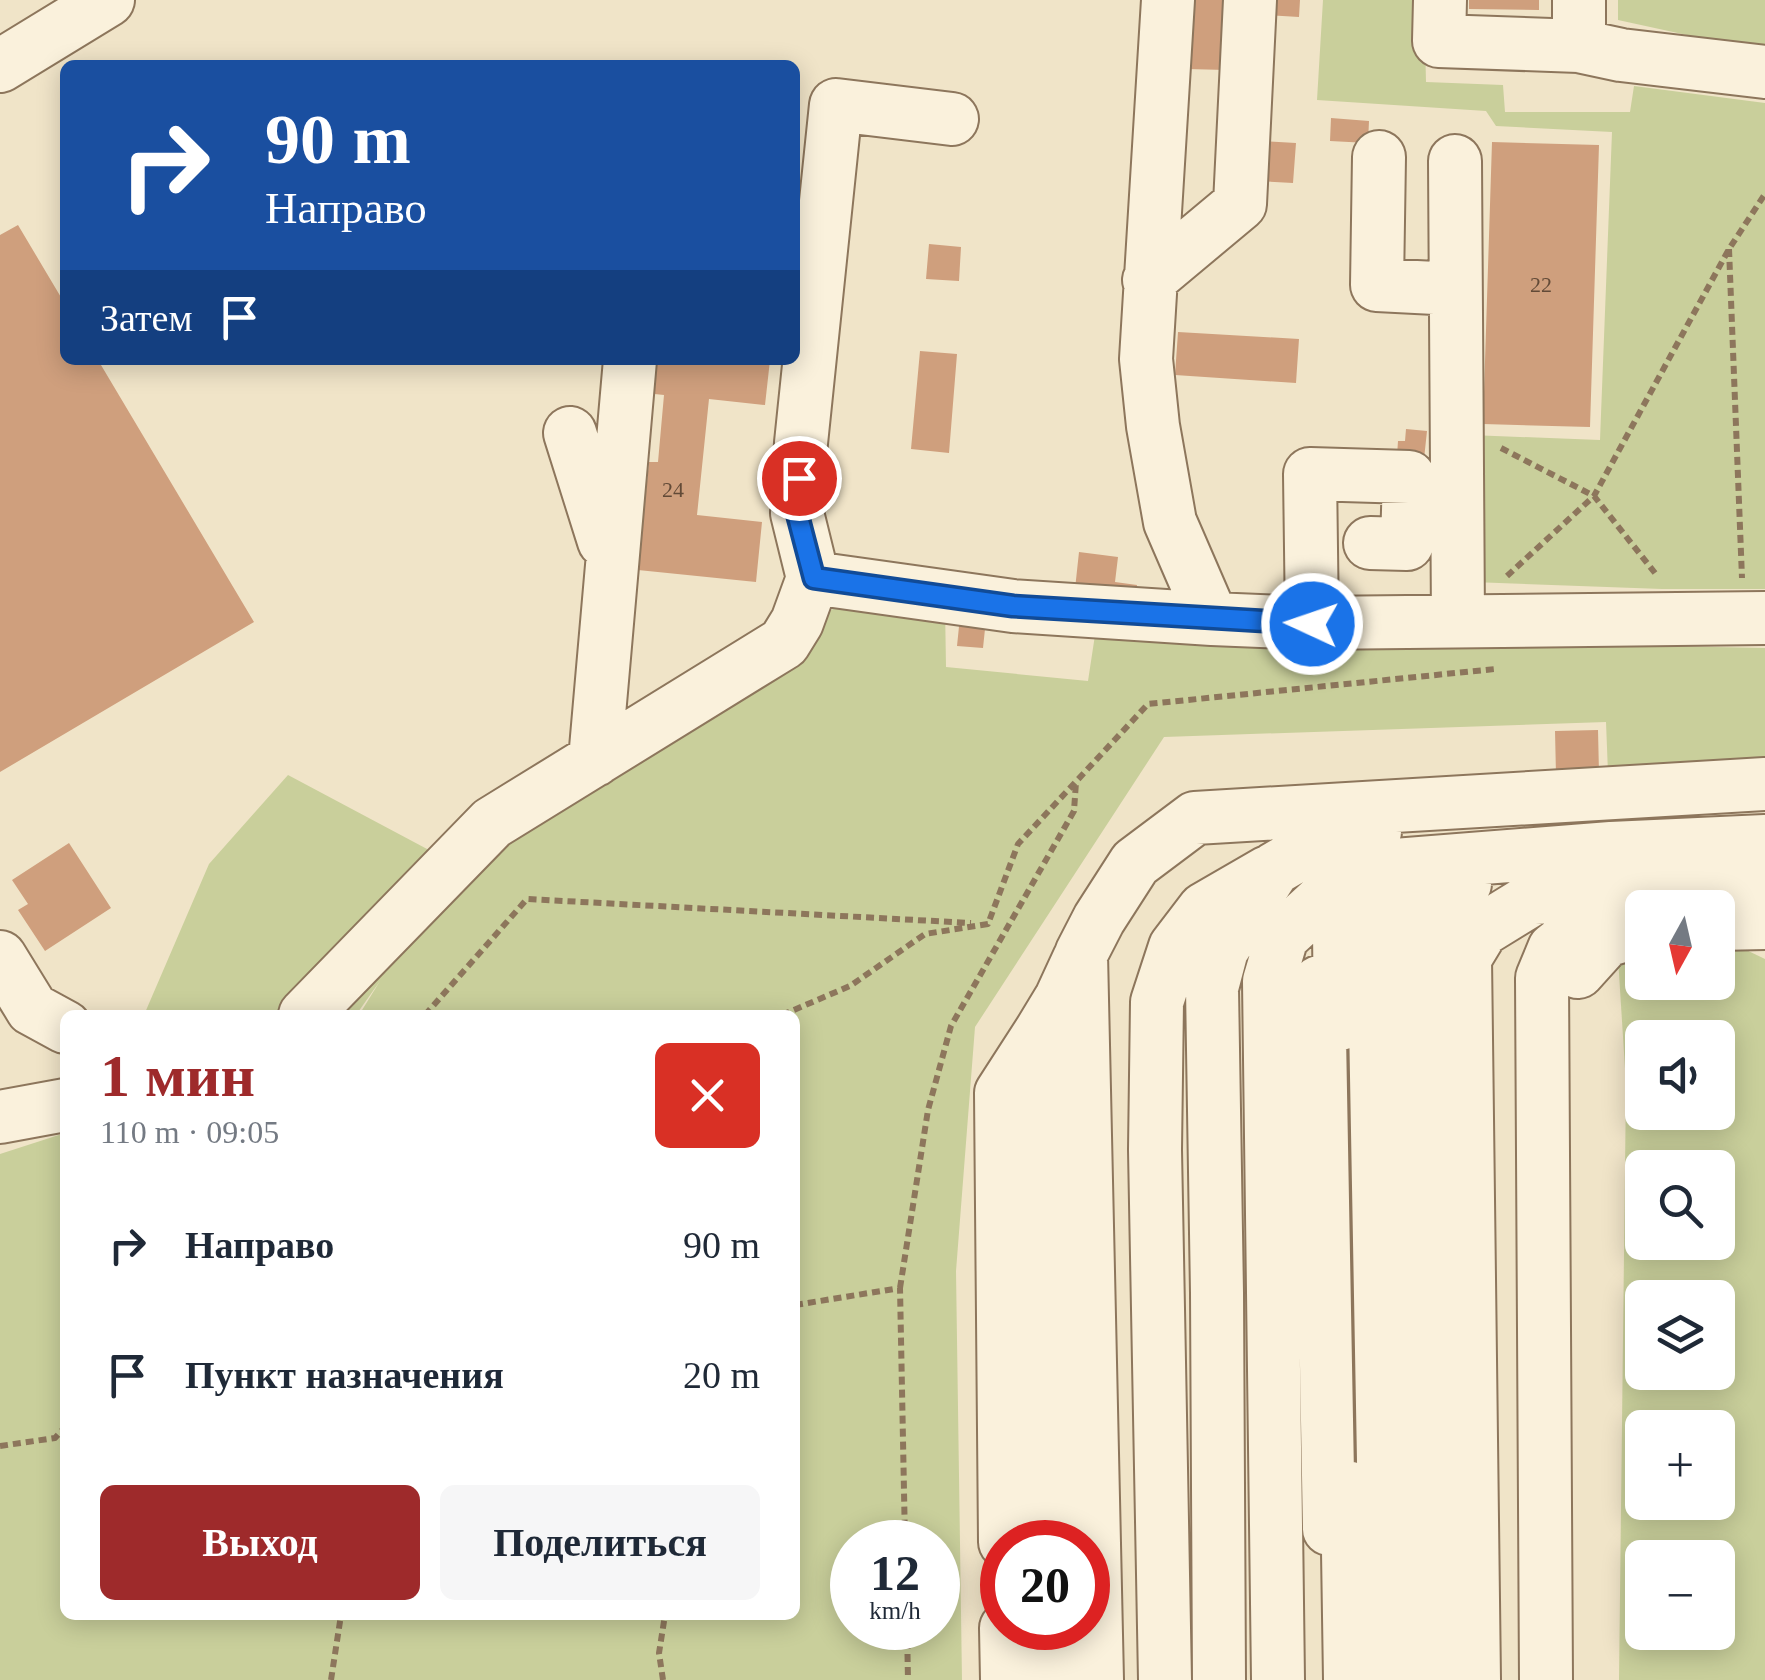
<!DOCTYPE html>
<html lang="ru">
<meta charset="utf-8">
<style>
body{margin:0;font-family:Georgia,serif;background:#f6f6f7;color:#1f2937;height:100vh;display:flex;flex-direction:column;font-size:38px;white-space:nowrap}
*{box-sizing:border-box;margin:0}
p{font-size:32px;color:#747a83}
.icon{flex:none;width:55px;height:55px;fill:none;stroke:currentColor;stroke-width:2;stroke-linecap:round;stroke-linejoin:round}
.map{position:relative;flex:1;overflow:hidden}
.sheet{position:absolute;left:60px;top:1010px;width:740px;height:610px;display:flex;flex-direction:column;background:#fff;border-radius:15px;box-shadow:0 5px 25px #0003}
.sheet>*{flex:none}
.hud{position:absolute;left:60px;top:60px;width:740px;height:305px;border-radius:15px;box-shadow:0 5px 25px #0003;background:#1a4fa0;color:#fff;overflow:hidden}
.needle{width:65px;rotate:188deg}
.fabs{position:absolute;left:1625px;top:890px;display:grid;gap:20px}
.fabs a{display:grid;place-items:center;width:110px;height:110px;border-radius:15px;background:#fff;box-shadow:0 5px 25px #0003;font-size:50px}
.speed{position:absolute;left:830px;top:1520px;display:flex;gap:20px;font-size:50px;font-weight:700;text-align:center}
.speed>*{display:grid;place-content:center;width:130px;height:130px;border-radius:50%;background:#fff;box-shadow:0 5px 25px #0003;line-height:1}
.speed small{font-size:25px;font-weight:400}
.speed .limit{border:15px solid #d22;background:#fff;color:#111}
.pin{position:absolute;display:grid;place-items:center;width:85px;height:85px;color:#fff;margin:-42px;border:5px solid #fff;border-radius:50%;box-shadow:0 2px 10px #0007}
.me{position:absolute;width:110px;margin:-55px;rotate:273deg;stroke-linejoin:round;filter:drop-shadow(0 0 8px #0008)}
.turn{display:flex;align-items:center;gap:35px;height:210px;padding:0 40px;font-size:45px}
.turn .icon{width:130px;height:130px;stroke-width:2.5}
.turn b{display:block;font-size:70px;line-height:85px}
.then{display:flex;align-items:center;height:95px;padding:0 40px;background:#0003;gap:20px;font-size:38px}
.round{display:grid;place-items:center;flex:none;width:105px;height:105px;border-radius:15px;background:#f6f6f7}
.headline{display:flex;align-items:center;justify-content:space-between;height:170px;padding:0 40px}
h1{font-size:60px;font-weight:600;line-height:75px;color:#9e2a2b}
.action{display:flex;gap:20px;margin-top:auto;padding:20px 40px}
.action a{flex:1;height:115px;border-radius:15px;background:#9e2a2b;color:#fff;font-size:40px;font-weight:600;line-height:115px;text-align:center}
.action a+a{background:#f6f6f7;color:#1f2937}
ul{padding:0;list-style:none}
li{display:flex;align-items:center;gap:30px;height:130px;padding:0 40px}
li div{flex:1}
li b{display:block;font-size:38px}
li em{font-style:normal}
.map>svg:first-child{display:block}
.green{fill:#c9cf9b;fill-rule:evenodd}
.building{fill:#cf9f7d}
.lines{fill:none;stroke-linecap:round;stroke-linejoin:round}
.minor-casing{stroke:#8d765c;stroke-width:56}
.path{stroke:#8d765c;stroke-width:6;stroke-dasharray:8 5;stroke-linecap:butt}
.minor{stroke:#faf1dc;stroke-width:52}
.route-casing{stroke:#114b97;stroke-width:25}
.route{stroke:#1a73e8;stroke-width:18}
.labels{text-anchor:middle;stroke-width:9;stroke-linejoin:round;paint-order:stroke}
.number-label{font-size:22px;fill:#624a37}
</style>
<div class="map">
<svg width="1765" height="1680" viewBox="0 0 1765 1680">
<rect width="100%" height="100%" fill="#f0e4c8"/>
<path class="green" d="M1323 0H1424L1426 82 1503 85 1505 112H1630L1634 86 1765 103V589H1662L1472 582 1470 435 1600 440 1612 132 1496 126 1486 111 1317 100Z
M1618 0H1765V52L1618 20Z
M853 599 945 606 946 667 1088 681 1095 635 1765 648V772L1608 773 1606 722 1164 737 975 1027 956 1271 962 1680H0V1154L65 1133V1615H795V1015H359L380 981 356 1015H144L209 864 288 775 459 866 815 618ZM852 1542H938V1628H852Z
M1718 943 1740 947 1765 959V1680H1619L1626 1084 1618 958 1642 948V982H1718ZM1642 1038H1718V1112H1642ZM1642 1168H1718V1242H1642ZM1642 1298H1718V1372H1642ZM1642 1428H1718V1502H1642ZM1642 1558H1718V1632H1642Z"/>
<path class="building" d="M1190 0H1229L1226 70 1187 69Z
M1266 0H1300L1299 17 1266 15Z
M1469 0H1539V10L1469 9Z
M1331 118 1369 121 1368 143 1330 141Z
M1261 141 1296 143 1293 183 1258 181Z
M1492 142 1599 145 1590 427 1483 424Z
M18 225 65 304V360H98L254 622 0 772V235Z
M929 244 961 247 959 281 926 279Z
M1178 332 1299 339 1296 383 1175 375Z
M920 351 957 354 949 453 911 449Z
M638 360H770L765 405 709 399 697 515 762 522 756 582 638 570 649 462H658L664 395 635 392Z
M1406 429 1427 431 1424 459 1397 456 1398 441H1405Z
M1079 552 1118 557 1115 582 1137 585 1136 596 1075 589Z
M961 607 987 610 983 648 957 646Z
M1598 730 1599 773 1556 775 1555 731Z
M69 843 111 908 45 951 18 910 28 904 12 880Z"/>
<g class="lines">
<defs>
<path id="minor" d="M1168 0 1146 359 1153 426 1170 522 1212 619 1312 623 1765 618
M1440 0 1439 41 1579 46 1621 55 1765 72
M1579 0V46
M0 66 108 0
M1379 157 1377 285 1455 289
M1455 161 1458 621
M1149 280 1240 204 1250 0
M570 433 604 541
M813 578 1013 606 1212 619
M1312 623 1310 474 1409 477 1407 544 1370 543
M595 760 630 360
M1718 924 1765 923
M0 957 32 1009 65 1027
M1578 972 1606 941 1642 930
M1319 982 1329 1529
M305 1015 492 823 784 643 797 622 813 578 797 513 801 443 836 105 952 119
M1340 1024 1339 931 1383 893 1394 891
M0 1117 65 1105
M1347 1487 1350 1680
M1005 1542 1001 1093 1041 1031
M1051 1542 1041 1031 1061 998 1079 959
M1006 1628 1007 1680
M1053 1628 1054 1680
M1097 1680 1081 954 1099 919 1135 863 1195 818 1765 784
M1165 1680 1155 1150 1157 1002 1175 947 1204 909 1268 872
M1219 1680 1217 1293 1212 988 1222 950 1274 869 1334 834 1375 832
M1278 1680 1269 981 1282 937 1357 868 1611 848 1765 841
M1387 1680 1374 966 1378 929 1408 888 1465 884
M1434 1680 1425 943 1445 914
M1474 1680 1465 958 1482 930 1534 898 1765 884
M1546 1680 1542 978 1554 949 1601 912"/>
</defs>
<use href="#minor" class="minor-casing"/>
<path class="path" d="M1729 249 1742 578
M1501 448 1594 496 1655 573
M1507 576 1594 496 1729 249 1765 194
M425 1015 527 899 971 923
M782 1015 850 986 925 934 988 924 1018 844 1148 704 1495 669
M900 1288 928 1110 951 1026 1074 811 1076 782
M795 1305 900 1288 905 1542
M0 1446 55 1438 65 1427
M907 1628 908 1680
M331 1680 341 1615
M663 1680 659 1653 665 1615"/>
<use href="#minor" class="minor"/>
</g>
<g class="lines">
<defs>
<path id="route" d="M799 478 797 513 814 578 1013 606 1312 624"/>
</defs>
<use href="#route" class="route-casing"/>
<use href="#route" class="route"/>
</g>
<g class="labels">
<g class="number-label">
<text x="1541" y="292">22</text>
<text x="673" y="497">24</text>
</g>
</g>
</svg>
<div class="fabs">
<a><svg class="needle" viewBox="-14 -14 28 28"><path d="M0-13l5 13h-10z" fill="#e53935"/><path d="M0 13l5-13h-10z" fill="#747a83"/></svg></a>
<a><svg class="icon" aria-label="sound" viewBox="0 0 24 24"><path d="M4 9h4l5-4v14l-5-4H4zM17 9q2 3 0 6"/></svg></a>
<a><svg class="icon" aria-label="search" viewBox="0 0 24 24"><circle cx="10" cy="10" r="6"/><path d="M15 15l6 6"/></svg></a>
<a><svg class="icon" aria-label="layers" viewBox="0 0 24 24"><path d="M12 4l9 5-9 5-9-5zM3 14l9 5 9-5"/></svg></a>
<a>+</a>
<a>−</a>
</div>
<div class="speed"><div>12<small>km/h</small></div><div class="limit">20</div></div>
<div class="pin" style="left:799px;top:478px;background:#d93025"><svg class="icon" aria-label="arrive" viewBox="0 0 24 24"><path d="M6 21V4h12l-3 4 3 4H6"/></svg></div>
<svg class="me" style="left:1312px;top:624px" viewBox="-20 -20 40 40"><circle r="17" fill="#1a73e8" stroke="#fff" stroke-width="3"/><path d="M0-11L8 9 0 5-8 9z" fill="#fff"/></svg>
<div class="hud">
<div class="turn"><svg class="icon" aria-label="right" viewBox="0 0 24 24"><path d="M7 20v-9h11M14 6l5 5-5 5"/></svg><div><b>90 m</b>Направо</div></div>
<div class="then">Затем<svg class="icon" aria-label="arrive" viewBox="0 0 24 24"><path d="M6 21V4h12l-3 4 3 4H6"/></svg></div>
</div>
<section class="sheet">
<div class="headline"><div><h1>1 мин</h1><p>110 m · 09:05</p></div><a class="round" style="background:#d93025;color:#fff"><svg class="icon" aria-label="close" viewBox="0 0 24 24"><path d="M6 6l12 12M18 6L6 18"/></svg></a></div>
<ul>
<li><svg class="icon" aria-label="right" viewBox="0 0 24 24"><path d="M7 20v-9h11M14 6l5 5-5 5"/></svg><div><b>Направо</b></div><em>90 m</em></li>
<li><svg class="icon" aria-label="arrive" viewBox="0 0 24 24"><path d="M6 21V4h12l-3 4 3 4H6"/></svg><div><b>Пункт назначения</b></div><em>20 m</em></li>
</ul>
<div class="action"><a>Выход</a><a>Поделиться</a></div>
</section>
</div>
